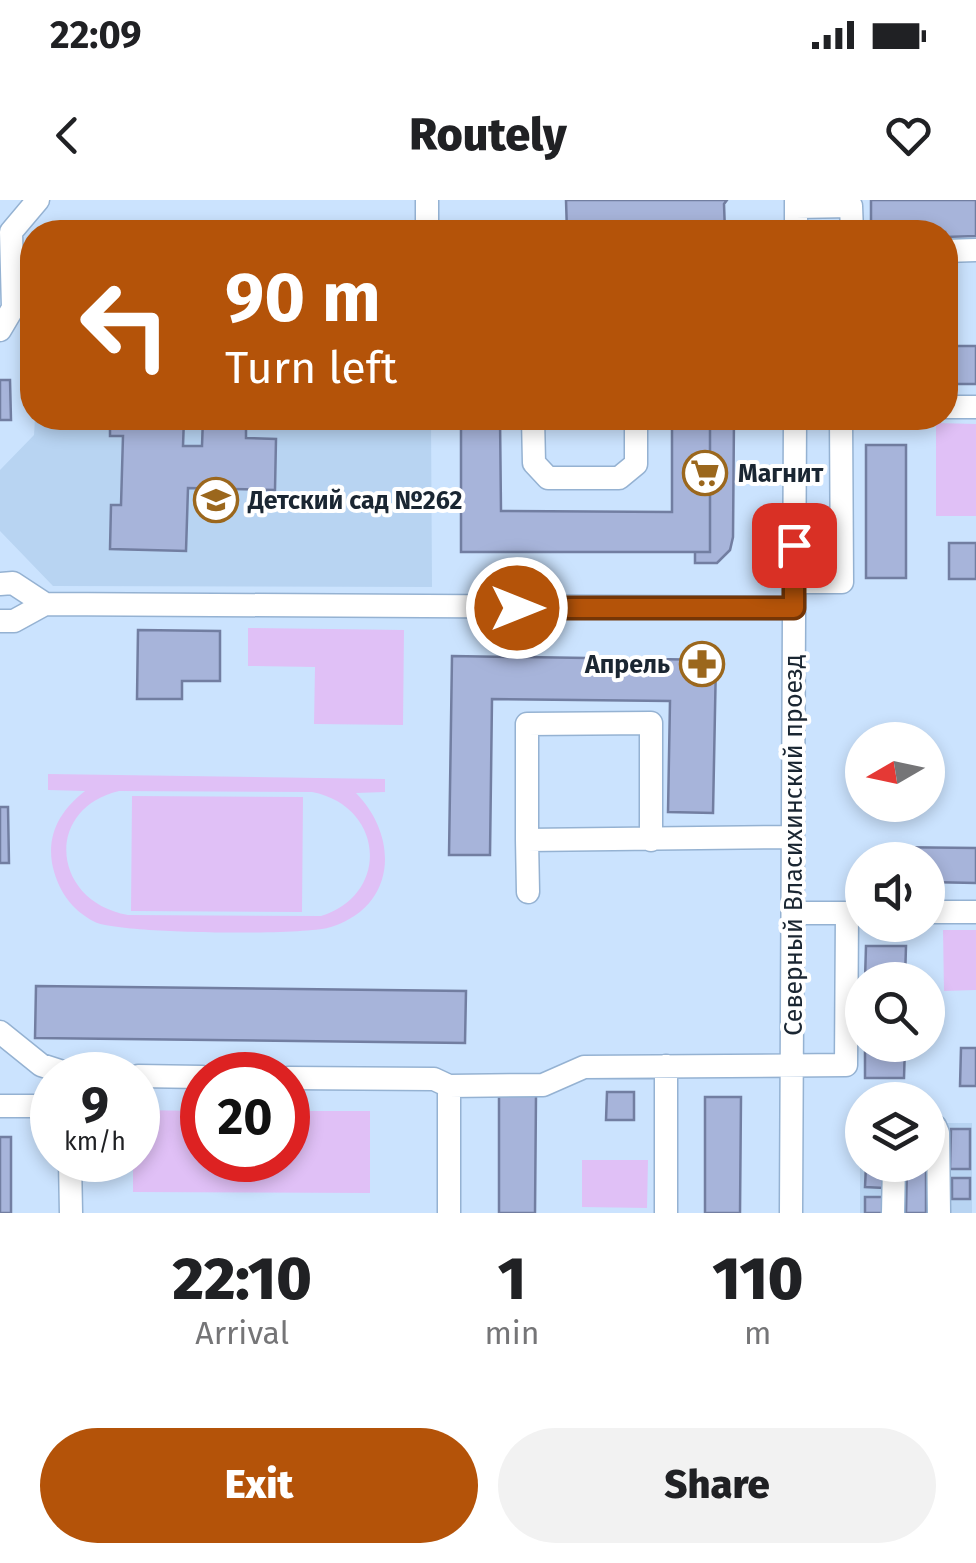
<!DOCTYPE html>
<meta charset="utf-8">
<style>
body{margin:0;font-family:"Fira Sans",sans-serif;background:#f2f2f2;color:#202124;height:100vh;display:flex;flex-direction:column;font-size:38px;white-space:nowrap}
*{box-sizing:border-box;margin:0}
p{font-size:32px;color:#757577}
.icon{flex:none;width:55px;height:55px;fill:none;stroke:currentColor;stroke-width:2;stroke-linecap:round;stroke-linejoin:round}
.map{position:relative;height:1013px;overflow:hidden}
.side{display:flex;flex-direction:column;background:#fff;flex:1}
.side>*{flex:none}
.top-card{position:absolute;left:20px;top:20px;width:938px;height:210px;border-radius:40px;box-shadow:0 5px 15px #0003;background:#b45309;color:#fff;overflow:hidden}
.needle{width:65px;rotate:261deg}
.buttons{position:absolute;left:845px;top:522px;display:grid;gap:20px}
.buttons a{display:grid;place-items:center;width:100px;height:100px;border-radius:50%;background:#fff;box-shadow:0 5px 15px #0003;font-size:50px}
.speed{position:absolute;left:30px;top:852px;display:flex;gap:20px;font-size:50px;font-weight:700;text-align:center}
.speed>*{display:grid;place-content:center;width:130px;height:130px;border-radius:50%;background:#fff;box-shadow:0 5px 15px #0003;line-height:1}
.speed small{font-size:25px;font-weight:400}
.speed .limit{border:15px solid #d22;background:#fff;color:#111}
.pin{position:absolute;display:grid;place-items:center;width:85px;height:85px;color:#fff;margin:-42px;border-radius:20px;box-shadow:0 5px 15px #0006}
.me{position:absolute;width:110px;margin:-55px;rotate:90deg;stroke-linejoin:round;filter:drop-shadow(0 0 8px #0008)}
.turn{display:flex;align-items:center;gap:35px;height:210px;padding:0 40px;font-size:45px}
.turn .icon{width:130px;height:130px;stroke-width:2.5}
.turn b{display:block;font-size:70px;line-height:85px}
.eta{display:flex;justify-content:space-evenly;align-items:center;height:170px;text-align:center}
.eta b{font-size:60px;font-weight:800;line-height:70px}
.action{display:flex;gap:20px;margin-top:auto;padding:20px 40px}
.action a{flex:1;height:115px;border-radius:60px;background:#b45309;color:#fff;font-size:40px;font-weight:800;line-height:115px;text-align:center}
.action a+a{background:#f2f2f2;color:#202124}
.status{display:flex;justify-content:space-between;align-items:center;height:70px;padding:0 50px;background:#fff;direction:ltr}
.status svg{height:28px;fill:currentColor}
header{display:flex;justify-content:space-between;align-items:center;height:130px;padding:0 40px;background:#fff;font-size:45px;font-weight:800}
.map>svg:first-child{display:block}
.built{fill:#b8d4f2}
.green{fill:#e0c0f6;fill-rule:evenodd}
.building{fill:#a7b4da;stroke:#727ea1;stroke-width:2.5}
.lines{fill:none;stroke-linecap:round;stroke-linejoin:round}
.minor-casing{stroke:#95b2d2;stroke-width:25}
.minor{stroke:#fff;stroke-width:22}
.route-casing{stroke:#753606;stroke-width:25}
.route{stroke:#b45309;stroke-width:18}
.labels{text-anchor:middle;stroke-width:8;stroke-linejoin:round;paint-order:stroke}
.poi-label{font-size:25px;font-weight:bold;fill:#1a2632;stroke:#fff;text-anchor:start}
.street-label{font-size:25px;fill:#1a2632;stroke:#fff}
</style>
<div class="status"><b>22:09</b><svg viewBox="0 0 49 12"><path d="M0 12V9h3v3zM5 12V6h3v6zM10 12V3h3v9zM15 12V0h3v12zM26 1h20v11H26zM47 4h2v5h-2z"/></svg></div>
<header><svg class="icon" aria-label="back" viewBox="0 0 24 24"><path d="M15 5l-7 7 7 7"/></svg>Routely<svg class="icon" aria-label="heart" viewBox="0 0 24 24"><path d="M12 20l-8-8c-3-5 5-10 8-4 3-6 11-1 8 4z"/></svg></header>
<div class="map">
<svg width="976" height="1013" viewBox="0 0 976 1013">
<rect width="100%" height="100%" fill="#cbe3fe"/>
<path class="built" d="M35 218H431L432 387 53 386 0 331V270L34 235Z
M862 922V965H928V923H972V1013H860V923Z"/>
<path class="green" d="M936 223 976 224V316H936Z
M248 428 404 430 403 525 314 524 315 467 248 466Z
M48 574 385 579V592L356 593C399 637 397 706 331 727 305 736 119 734 95 722 71 710 57 689 52 663 47 632 62 609 85 591L48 590ZM119 591 312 592C384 606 391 694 321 716L128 715C52 702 43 609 119 591Z
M132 596 303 597 302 712 131 711Z
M943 730H976V790L944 791Z
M138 910 202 911V960H288V911H370V993L133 992V960H138Z
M582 960H648L647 1008 582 1007Z"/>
<path class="building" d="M566 0H727L724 4 725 32H567Z
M871 0H976V36L945 37V32H871Z
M945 146H976V184H945Z
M0 180H10L11 220H0Z
M110 218H184L183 246H202L203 218H246V238L276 239 275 290 188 288 186 351 110 349 111 305H121L123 236H110Z
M461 218H500L501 311 672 312V225H710V352H461Z
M692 218H734L733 337 730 350 717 363H695V352H710V225H693Z
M866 245H906V378H866Z
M949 343H976V379H949Z
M138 430 220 431V481H182V499H137Z
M452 456 716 460 713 613 668 612 670 501 492 499 490 655H449Z
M0 607H8L9 663H0Z
M885 647 976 648V683L928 682V660H885Z
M866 746H906L905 780H865Z
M36 786 466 791 465 843 35 838Z
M865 845H905L904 878H865Z
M961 848H976V886H960Z
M607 892H634V920H606Z
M499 895H536L535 1013H499Z
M705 897H741L740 1013H705Z
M951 929H970V969H950Z
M0 937H11V1013H0Z
M866 965H885L884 988 865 987Z
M907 965H926V1013H906Z
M952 978H970V999H952Z
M865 997H884L883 1013H865Z"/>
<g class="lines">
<defs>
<path id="minor" d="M796 7 851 6 852 32
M427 32V0
M796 32V0
M945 51 976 50
M0 130 13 108 11 32 38 0
M945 207H976
M533 218 534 263 548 278H619L636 264V218
M794 382H842L841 218
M0 384 13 383 45 404 14 421H0
M45 404 794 408
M527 640 528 692
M651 640V523L527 524V640L793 637
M928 712H976
M793 713H859
M0 832 41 865 72 875
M138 876 202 877
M288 878 434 879 449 886V1013
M449 886 543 885 584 867 846 865 847 713
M0 906H52
M928 923 935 926 938 933 939 1013
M70 960 71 1013
M666 1013V866
M791 1013 795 218
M893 1013 894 965"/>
</defs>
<use href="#minor" class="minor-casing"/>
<use href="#minor" class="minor"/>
</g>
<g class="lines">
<defs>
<path id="route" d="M517 408H794V345"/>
</defs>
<use href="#route" class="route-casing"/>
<use href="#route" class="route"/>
</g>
<defs>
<symbol id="supermarket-ring" viewBox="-11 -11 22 22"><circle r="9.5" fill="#fff" stroke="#9b671d" stroke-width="1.5"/><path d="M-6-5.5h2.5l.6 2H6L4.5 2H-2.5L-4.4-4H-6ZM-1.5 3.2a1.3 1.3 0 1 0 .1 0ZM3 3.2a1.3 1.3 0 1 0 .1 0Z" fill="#9b671d"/></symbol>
<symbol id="school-ring" viewBox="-11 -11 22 22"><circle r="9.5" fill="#fff" stroke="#9b671d" stroke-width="1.5"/><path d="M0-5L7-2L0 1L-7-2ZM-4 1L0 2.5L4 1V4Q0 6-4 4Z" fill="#9b671d"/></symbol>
<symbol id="pharmacy-ring" viewBox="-11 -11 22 22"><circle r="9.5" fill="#fff" stroke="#9b671d" stroke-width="1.5"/><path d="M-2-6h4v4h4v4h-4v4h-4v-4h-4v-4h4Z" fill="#9b671d"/></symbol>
</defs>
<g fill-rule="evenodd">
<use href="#supermarket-ring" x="680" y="248" width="50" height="50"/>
<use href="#school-ring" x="191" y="275" width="50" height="50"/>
<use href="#pharmacy-ring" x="677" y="439" width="50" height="50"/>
</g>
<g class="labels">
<g class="poi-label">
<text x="738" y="282">Магнит</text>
<text x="248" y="309">Детский сад №262</text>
<text x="670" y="473" text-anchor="end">Апрель</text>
</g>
<g class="street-label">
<text transform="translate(793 645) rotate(-90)" y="9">Северный Власихинский проезд</text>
</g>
</g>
</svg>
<div class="buttons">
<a><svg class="needle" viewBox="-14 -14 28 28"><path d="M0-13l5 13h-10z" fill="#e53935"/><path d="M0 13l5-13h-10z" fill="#757577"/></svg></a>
<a><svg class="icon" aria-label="sound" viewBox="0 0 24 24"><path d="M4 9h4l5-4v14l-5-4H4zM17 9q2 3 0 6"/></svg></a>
<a><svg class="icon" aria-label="search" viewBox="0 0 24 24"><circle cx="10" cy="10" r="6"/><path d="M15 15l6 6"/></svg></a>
<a><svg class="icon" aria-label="layers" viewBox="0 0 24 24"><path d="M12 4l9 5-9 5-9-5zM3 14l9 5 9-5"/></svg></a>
</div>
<div class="speed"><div>9<small>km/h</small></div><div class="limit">20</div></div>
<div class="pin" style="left:794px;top:345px;background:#d93025"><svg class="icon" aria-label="arrive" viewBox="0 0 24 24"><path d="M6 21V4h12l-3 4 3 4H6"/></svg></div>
<svg class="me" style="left:517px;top:408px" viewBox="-20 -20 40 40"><circle r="17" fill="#b45309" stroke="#fff" stroke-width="3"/><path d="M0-11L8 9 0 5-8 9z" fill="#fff"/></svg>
<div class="top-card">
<div class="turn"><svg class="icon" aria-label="left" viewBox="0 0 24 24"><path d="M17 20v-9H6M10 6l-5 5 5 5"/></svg><div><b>90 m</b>Turn left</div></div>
</div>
</div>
<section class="side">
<div class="eta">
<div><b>22:10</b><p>Arrival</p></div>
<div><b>1</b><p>min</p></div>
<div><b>110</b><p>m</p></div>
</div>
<div class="action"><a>Exit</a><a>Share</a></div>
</section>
